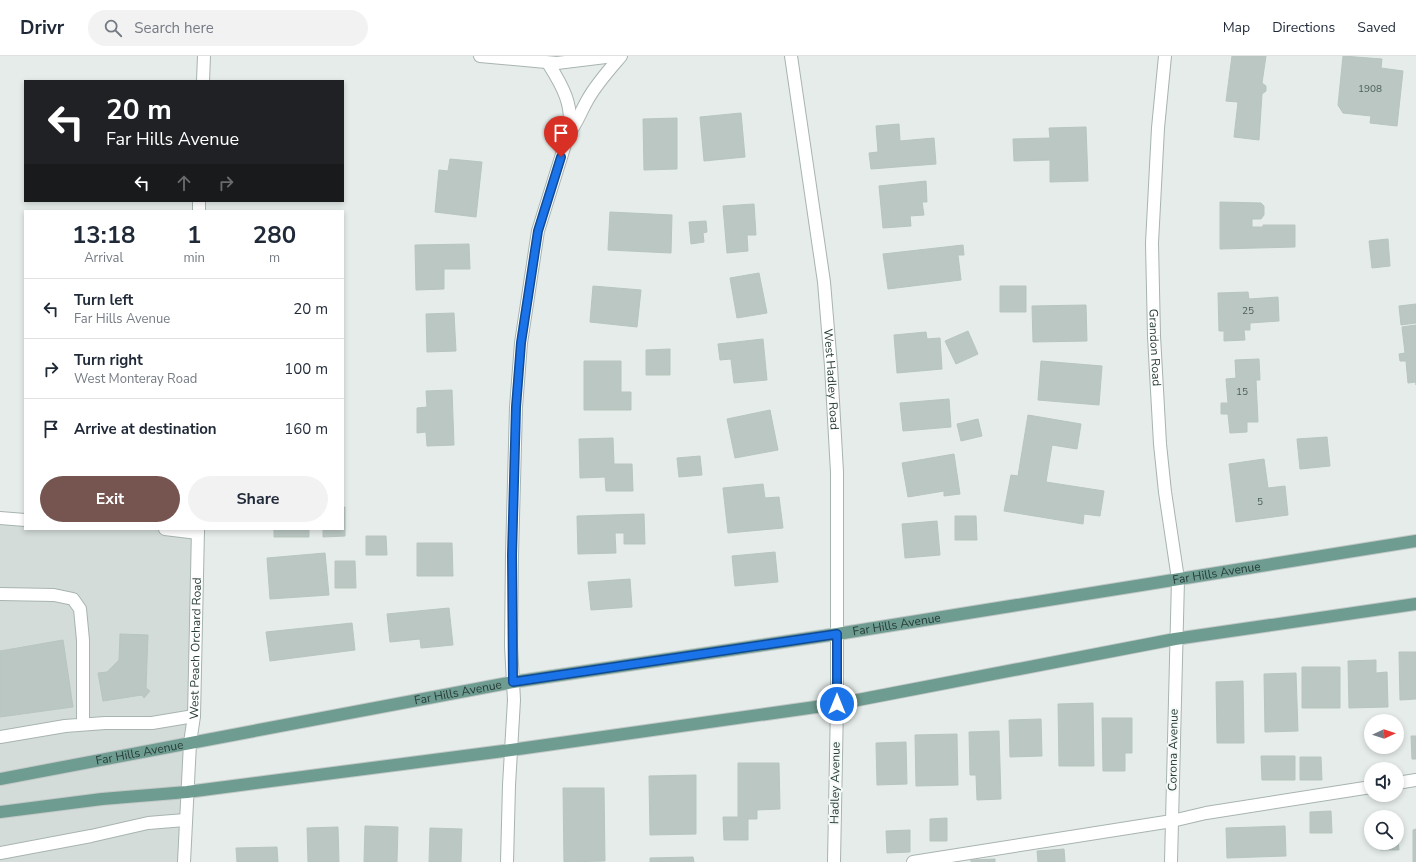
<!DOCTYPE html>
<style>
body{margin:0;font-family:"Nunito Sans",sans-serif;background:#f2f2f3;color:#1f2937;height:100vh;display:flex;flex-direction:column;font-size:15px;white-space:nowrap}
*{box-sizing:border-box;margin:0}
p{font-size:13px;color:#747a83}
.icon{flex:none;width:22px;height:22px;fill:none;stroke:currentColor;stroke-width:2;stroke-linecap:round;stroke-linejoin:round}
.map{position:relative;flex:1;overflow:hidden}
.sheet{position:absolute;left:24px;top:154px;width:320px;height:320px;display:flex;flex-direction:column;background:#fff;border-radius:0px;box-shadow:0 2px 6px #0003}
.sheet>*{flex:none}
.top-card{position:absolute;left:24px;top:24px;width:320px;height:122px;border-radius:0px;box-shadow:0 2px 6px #0003;background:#202124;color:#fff;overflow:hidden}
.needle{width:26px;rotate:87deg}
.tools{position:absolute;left:1364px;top:658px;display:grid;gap:8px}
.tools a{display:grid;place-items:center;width:40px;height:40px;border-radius:50%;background:#fff;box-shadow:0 2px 6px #0003;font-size:20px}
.pin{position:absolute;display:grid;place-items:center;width:34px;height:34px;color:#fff;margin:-41px -17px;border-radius:50% 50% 50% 0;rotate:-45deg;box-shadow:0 0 4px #0007}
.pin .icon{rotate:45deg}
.me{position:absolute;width:44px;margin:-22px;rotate:0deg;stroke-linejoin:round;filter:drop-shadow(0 0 3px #0008)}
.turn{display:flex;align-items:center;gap:14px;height:84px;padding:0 16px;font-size:18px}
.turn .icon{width:52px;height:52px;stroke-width:2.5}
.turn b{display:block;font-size:28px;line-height:34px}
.lanes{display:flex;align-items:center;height:38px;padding:0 16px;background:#0003;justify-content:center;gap:20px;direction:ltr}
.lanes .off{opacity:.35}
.eta{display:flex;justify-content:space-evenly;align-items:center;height:68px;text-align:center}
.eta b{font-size:24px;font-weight:700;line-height:28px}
.cta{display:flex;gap:8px;margin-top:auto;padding:8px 16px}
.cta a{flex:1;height:46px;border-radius:24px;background:#76544f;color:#fff;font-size:16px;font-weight:700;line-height:46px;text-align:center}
.cta a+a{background:#f2f2f3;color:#1f2937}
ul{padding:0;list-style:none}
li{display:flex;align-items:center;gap:12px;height:60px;padding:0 16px;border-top:1px solid #e0e1e3}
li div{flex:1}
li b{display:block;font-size:15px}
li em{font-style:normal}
header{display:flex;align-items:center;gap:24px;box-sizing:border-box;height:56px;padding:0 20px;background:#fff;border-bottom:1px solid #e0e1e3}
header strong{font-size:19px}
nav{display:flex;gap:22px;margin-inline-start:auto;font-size:14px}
.search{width:280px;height:36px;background:#f2f2f3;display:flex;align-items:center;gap:10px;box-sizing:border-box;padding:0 14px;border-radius:22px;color:#747a83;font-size:15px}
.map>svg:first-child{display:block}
.built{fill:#d3dcd8}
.building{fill:#bac7c2;stroke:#b8c5bf}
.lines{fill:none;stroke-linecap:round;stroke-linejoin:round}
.lane-casing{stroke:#a8b4b0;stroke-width:14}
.street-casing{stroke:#a8b4b0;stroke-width:14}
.primary-casing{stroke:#c2c8c7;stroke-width:14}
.lane{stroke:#fff;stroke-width:12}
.street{stroke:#fff;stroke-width:12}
.primary{stroke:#6f9c90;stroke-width:12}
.route-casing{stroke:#114b97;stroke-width:10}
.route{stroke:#1a73e8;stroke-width:7}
.labels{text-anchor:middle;stroke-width:4;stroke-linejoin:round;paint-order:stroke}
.number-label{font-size:10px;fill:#4b5f59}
.street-label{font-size:12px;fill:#263c36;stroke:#f5f9f7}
</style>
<header>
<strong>Drivr</strong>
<div class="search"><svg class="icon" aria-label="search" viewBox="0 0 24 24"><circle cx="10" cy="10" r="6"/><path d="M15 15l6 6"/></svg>Search here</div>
<nav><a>Map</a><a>Directions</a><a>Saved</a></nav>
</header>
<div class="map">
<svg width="1416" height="806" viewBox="0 0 1416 806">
<rect width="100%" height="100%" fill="#e5ece9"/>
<path class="built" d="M0 461 25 463V473H147L198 477 186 806H0Z"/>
<path class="building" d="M1232 0H1266L1262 27 1266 30V35L1262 38 1259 84 1234 81 1238 46 1226 45Z
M1343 0 1382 3 1381 12 1403 15 1397 70 1370 67 1371 60 1343 57 1338 49Z
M741 57 745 101 704 105 700 61Z
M677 62V113L644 114 643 63Z
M899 68 900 85 934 82 936 108 871 113 869 97 878 96 876 70Z
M1086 71 1088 125 1050 126V104L1014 105 1013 83 1050 82 1049 72Z
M450 103 482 106 476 161 435 156 439 114 448 115Z
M926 125 927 146H922L924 159 910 160 911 170 883 172 879 130Z
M1220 146 1261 147 1264 150V159L1261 163H1252V171H1263V169H1295V191L1220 193Z
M754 148 756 179H747L748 195 727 197 723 150Z
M610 156 672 159 671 197 608 194Z
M706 165 707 176 703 177 704 186 691 188 689 166Z
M1388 183 1390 210 1372 212 1369 185Z
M469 188 470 213H444V233L416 234 415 189Z
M963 189 964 199H958L961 224 888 233 883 198Z
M759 217 767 257 737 262 730 222Z
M593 230 641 234 637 271 590 266Z
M1000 230H1026V256H1000Z
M1248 236 1249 243 1278 241 1279 265 1250 267V274H1244L1245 284 1224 285V275H1219L1218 237Z
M1416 248V267L1401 269 1399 250Z
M1086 249 1087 285 1033 286 1032 250Z
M454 257 456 295 427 296 426 258Z
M1416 269V329V326L1408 327 1406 305H1400L1399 298 1405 297 1402 271Z
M968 275 978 298 956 308 945 285Z
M926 276 927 283 940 282 942 313 897 317 894 279Z
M763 283 767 324 734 327 731 303 720 304 718 288Z
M670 293V319H646V294Z
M1259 303 1260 324H1256L1258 366H1247V376L1230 377 1228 358H1221V347H1228L1226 323 1236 322 1235 304Z
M584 305H621V336H631V354H584Z
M1041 305 1102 310 1099 349 1038 344Z
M452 334 454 389 427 390 426 376 417 377V352L427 351 426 335Z
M949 343 951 371 903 375 900 347Z
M770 354 778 394 735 402 727 363Z
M1028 359 1081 368 1077 393 1052 389 1046 426 1104 435 1100 460 1084 458 1083 468 1004 455 1011 419 1018 420Z
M978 363 982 380 961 385 957 368Z
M1327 381 1330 410 1300 413 1297 383Z
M613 382 614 408H632L633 435H606L605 421 580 422 579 383Z
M954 398 960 438 944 440V435L908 441 902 407Z
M700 400 702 419 679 421 677 402Z
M1264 403 1268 432 1285 430 1288 459 1236 466 1229 408Z
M763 428 765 442 779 441 783 472 728 477 723 432Z
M343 451H345V480L323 481V473H343Z
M644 458 645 488H624V477H615L616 497 578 498 577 460Z
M955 460H976L977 484H955Z
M937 465 940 499 905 502 902 468Z
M274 473H309V481H274Z
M366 480H386L387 499H366Z
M417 487H452L453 520H417Z
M775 496 778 526 735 530 732 500Z
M325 497 329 539 270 543 267 502Z
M335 505H355L356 532H335Z
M630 523 632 551 591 554 588 526Z
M449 552 453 589 421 592 420 583 390 586 387 558Z
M352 567 355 594 270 605 266 576Z
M120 578 148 579 146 632 150 635 144 642 142 639 103 645 98 617 107 616 119 604Z
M63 584 73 651 0 661V595Z
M1399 596H1416V643L1400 644Z
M1376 604V617L1387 616 1388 651 1349 652 1348 605Z
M1302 611H1340V652H1302Z
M1296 617 1298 675 1265 676 1264 618Z
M1243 625 1244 687H1217L1216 626Z
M1093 647 1094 710H1059L1058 648Z
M1102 662H1132V697H1125V715H1103Z
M1041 663 1042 700 1010 701 1009 664Z
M999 675 1001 743 977 744 976 719H970L969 676Z
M957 678 958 729 916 730 915 679Z
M1411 680H1416V703H1412Z
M906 686 907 728 877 729 876 687Z
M1261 700H1295V724H1262Z
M1300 701H1321L1322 724H1300Z
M738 707H779L780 753 757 754V763H748V784H724L723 761H738Z
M696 719V778L650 779 649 720Z
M563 732H604L605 805 564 806Z
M1331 755 1332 777H1310V756Z
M947 762V785H930V763Z
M365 770 398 771 397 806H364Z
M1285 770 1286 800 1227 802 1226 772Z
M338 771 339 806H308L307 772Z
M430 772 462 773 461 806H429Z
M1397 772 1399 794H1380V787H1397Z
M1416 773V806H1413V774Z
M910 774V796L887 797 886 775Z
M277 791 278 806H237L236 792Z
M1064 793 1065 806H1038L1037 795Z
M693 801 694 806H650V802Z
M995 803V806H971V804Z"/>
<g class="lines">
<defs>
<path id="lane" d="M0 538 54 539 73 543 80 553 83 584V668
M0 681 65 670 105 667H152L194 660
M1397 727 1416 724
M0 797 91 780 148 767 185 764
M913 806 1172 765 1206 757 1371 731"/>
<g id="street">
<path d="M480 0 557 7 614 0"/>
<path id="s1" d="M791 0 824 226 831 310 837 416V648L834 806"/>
<path id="s2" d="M1165 0 1158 72 1152 187 1154 280 1160 388 1165 436 1178 523 1171 806"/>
<path d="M548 7C562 29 575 51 568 78"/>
<path d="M203 25 204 0"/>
<path d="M199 155V145"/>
<path d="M0 462 25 464"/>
<path d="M165 473 198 477"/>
<path id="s3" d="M184 806 190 687 194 660 198 473"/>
<path d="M507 806 509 729 514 644 511 590 512 499 516 351 521 287 538 175 568 79C577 67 581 55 588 43 597 27 609 14 621 0"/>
</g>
<g id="primary">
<path id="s4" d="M0 723 513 626 837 578 1416 485"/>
<path d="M0 756 102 743 187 736 511 694 837 648 1175 583 1416 548"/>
</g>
</defs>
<use href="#lane" class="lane-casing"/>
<use href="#street" class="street-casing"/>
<use href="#primary" class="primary-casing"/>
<use href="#lane" class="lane"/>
<use href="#street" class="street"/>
<use href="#primary" class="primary"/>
</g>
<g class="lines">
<defs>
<path id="route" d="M561 101 538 175 521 287 516 351 512 499 513 626 837 578V648"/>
</defs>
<use href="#route" class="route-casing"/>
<use href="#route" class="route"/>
</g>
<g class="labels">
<g class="number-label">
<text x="1370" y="36">1908</text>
<text x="1248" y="258">25</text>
<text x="1242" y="339">15</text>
<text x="1260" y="449">5</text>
</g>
<g class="street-label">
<text dy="4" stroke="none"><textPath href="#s2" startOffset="292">Grandon Road</textPath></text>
<text dy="4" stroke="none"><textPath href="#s1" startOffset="326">West Hadley Road</textPath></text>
<text dy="4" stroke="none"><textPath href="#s4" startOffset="1234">Far Hills Avenue</textPath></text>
<text dy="4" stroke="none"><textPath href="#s4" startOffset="910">Far Hills Avenue</textPath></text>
<text dy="4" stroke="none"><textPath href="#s3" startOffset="214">West Peach Orchard Road</textPath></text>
<text dy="4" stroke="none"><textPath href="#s4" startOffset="466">Far Hills Avenue</textPath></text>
<text transform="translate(1173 694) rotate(-89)" y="4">Corona Avenue</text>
<text dy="4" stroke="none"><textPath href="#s4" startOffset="142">Far Hills Avenue</textPath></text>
<text transform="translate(835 727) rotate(-89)" y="4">Hadley Avenue</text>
</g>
</g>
</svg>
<div class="tools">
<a><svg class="needle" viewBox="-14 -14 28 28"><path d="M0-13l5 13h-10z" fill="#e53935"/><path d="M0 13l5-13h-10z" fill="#747a83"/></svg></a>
<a><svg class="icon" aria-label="sound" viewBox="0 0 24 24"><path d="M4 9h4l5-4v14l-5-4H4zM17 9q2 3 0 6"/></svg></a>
<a><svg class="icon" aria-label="search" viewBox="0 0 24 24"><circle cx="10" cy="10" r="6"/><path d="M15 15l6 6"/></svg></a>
</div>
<div class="pin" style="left:561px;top:101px;background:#d93025"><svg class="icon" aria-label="arrive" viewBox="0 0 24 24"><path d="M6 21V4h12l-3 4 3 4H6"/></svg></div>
<svg class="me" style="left:837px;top:648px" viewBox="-20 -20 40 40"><circle r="17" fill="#1a73e8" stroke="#fff" stroke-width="3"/><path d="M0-11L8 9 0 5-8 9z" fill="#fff"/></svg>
<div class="top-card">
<div class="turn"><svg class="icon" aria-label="left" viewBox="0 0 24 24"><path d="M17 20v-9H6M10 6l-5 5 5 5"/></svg><div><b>20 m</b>Far Hills Avenue</div></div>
<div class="lanes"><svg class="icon" aria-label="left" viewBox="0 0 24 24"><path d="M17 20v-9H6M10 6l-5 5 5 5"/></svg><svg class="icon off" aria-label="ahead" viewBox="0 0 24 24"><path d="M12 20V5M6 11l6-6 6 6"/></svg><svg class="icon off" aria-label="right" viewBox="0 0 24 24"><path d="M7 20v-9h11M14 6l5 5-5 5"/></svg></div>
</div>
<section class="sheet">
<div class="eta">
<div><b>13:18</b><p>Arrival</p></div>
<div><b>1</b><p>min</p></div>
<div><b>280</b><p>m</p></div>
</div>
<ul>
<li><svg class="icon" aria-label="left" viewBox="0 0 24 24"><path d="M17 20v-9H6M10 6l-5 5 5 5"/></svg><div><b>Turn left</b><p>Far Hills Avenue</p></div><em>20 m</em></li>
<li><svg class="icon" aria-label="right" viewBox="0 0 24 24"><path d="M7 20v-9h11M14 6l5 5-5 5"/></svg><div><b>Turn right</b><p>West Monteray Road</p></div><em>100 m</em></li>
<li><svg class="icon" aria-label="arrive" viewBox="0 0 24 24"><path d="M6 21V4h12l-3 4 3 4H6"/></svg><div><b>Arrive at destination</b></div><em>160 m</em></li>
</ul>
<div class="cta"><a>Exit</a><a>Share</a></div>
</section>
</div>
